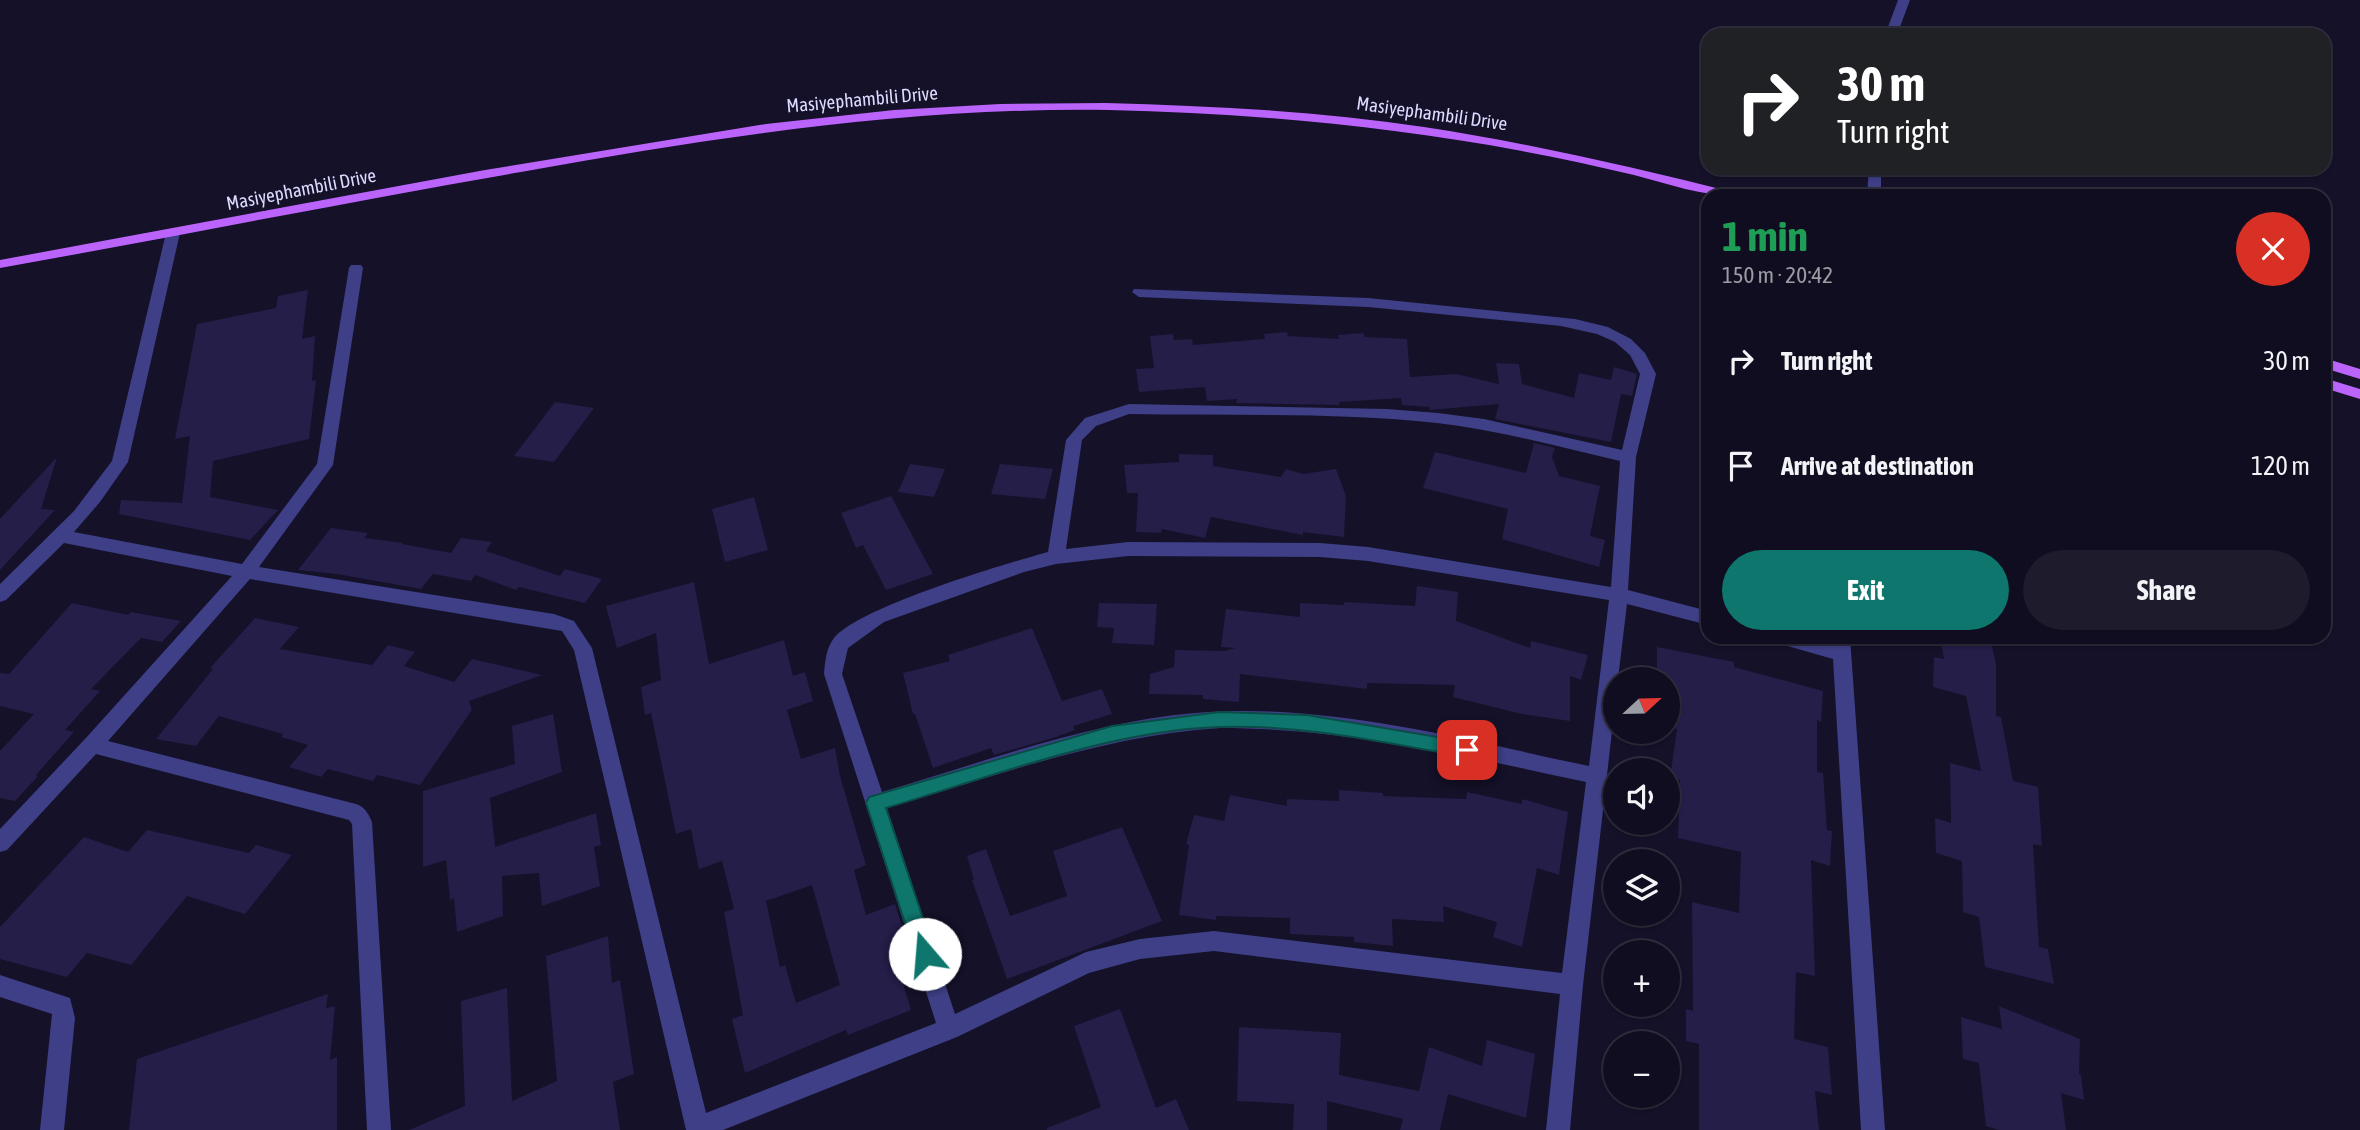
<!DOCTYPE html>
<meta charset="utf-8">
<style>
body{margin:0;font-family:"Asap Condensed",sans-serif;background:#1d1b2c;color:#f1f3f6;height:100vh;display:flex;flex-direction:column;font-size:26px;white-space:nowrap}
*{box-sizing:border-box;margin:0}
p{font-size:23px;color:#9b9ca4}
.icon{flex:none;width:38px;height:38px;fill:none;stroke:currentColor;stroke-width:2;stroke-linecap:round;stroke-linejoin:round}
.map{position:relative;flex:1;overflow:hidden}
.side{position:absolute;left:1701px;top:189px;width:630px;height:455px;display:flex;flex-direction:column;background:#0f0d1f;border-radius:21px;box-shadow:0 2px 5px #0004,0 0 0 2px #2f2d3d}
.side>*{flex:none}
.top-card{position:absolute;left:1701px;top:28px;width:630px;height:147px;border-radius:21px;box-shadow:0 2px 5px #0004,0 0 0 2px #2f2d3d;background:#202124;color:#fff;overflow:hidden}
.needle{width:46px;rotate:68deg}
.buttons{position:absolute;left:1603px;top:667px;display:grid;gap:14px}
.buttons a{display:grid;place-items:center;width:77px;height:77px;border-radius:50%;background:#0f0d1f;box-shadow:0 2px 5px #0004,0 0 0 2px #2f2d3d;font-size:35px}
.pin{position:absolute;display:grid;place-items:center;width:60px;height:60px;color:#fff;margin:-30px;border-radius:14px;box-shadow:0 4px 10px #0006}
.me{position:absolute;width:77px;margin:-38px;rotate:342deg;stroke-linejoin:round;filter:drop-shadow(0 0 5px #0008)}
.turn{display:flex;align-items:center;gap:24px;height:147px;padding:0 21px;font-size:32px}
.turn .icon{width:91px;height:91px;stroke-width:2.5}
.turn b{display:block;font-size:49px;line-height:60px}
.round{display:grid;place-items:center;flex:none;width:74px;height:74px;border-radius:37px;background:#1d1b2c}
.head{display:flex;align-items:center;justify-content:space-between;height:119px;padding:0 21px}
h1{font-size:42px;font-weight:700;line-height:52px;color:#1e9e55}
.cta{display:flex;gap:14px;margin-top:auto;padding:14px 21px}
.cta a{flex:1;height:80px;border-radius:42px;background:#0f766e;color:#fff;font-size:28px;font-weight:700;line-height:80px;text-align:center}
.cta a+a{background:#1d1b2c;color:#f1f3f6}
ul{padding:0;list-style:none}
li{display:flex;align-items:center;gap:21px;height:105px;padding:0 21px}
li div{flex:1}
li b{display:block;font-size:26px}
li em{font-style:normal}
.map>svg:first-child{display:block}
.building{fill:#241e49;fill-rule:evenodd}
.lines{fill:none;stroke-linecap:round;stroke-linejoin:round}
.street{fill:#3e3f86;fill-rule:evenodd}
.primary{fill:#ba64fb;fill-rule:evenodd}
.route{fill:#0f766e;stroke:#0a4d48;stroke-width:2}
.labels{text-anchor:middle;stroke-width:7;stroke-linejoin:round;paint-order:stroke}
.far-street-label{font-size:19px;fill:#dcdafe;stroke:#141129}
</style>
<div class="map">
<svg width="2360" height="1130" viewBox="0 0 2360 1130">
<rect width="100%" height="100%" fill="#141129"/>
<path class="building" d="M308 290 302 339 315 336 312 381 316 380 309 439 213 461 210 497 278 510 250 540 119 514 121 500 182 503 190 436 175 439 197 324 276 308 278 296Z
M1287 332 1288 336 1339 339 1338 335 1363 333 1365 337 1407 339 1410 377 1456 374 1499 384 1496 363 1519 364 1522 384 1574 398 1579 373 1611 380 1614 367 1637 374 1632 396 1621 394 1611 442 1495 419 1499 404 1430 410 1429 407 1402 405 1401 398 1339 402 1340 405 1236 403 1237 399 1207 401 1205 387 1139 392 1136 369 1154 368 1150 336 1173 334 1174 340 1192 339 1193 345 1265 339 1264 334Z
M555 402 594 408 554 462 514 456Z
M1534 443 1555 448 1552 457 1559 476 1600 486 1590 536 1605 540 1599 567 1502 539 1508 509 1423 488 1435 452 1526 473Z
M1179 454 1213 455V466L1281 477 1286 469 1303 474 1336 469 1346 496 1344 537 1303 532V535L1211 517 1205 538 1162 529 1161 533 1136 532 1138 493H1127L1124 465 1179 462Z
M57 457 41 509 55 510 0 570V519Z
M910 464 945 469 934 497 898 492Z
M1000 464 1053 469 1045 499 991 494Z
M891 496 933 574 886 590 863 545 856 548 841 513Z
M754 497 768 550 725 562 712 509Z
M331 528 368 533 364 538 403 543 402 544 451 553 461 538 492 542 486 551 560 576 565 569 602 579 585 603 519 587 516 590 475 575 471 581 433 574 421 589 337 574 298 570Z
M694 582 709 664 784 640 793 676 805 672 813 701 787 710 801 759 835 748 840 776 866 865 854 870 866 915 895 904 908 945 893 951 911 1010 848 1035 846 1030 745 1073 732 1019 743 1015 724 912 734 909 722 861 699 869 691 829 676 834 651 713 645 715 641 687 661 680 656 633 617 648 606 606ZM812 885 840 985 796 1003 785 965 780 967 766 901Z
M1417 586 1458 592 1456 621 1530 648 1531 641 1588 655 1581 680 1570 676V721L1522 714 1453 697 1455 685 1367 683V689L1240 674 1239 702 1203 699V695L1149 694 1150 674 1174 667 1175 650 1225 651 1235 648 1221 647 1226 609 1300 617V603L1344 605V602L1415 606Z
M72 603 128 615 131 612 181 621 162 642 141 638 91 689 100 691 65 730 74 732 36 775 38 776 15 801 0 798V751L34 714 0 706V673L9 674Z
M1099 603 1157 604 1154 645 1112 643 1114 628 1097 627Z
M255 618 299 627 280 649 372 665 388 645 415 652 404 666 454 682 472 659 542 675 469 701 472 710 420 785 377 775 373 781 328 769 321 777 289 767 308 745 281 737 283 734 219 716 196 746 156 739 213 669 210 668Z
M1032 628 1062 701 1102 689 1112 714 1073 726 1075 730 1053 738 994 755 991 748 933 768 915 714H913L903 673 950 661 948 655Z
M1940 637H1959L1991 643 1996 664V716L2001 717 2013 781 2038 787 2042 846 2033 844 2039 947 2048 949 2054 984 1985 967 1979 917 1963 912 1962 861 1936 853 1935 818 1951 823 1950 763 1981 771 1966 696 1933 687 1934 657 1944 659Z
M1657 647 1734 662V667L1823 691 1821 722 1817 720V772L1823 773 1827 830 1832 831 1830 866 1811 860 1815 976 1796 972 1794 1039 1828 1047 1832 1095 1815 1091 1819 1130H1699V1044L1686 1041V1009L1693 1011 1692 902 1739 913 1741 852 1678 838 1680 780 1670 778 1677 729 1668 726V679H1657Z
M553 714 562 772 490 798 495 847 596 813 601 845 594 847 600 886 542 906 539 873 502 876 503 916 457 932 454 898 450 900 446 860 423 867V791L515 764 512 726Z
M1339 790 1383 793V796L1466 799 1467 792 1522 804V799L1568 812 1559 875 1537 868 1522 947 1493 937 1497 922 1443 906 1444 922 1392 919 1393 946 1354 942V937L1290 934V918L1216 916V920L1179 915 1189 845 1186 844 1194 815 1224 821 1230 795 1287 806V799L1339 801Z
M1122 827 1162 921 1007 979 972 880H974L967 856 986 849 1010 916 1067 896 1053 851Z
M147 830 249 853 256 845 292 855 245 914 187 896 131 965 87 953 67 977 0 959V927L84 837 128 852Z
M608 936 612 983 620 980 634 1074 613 1082 620 1130H409L465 1106 461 1001 507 988 512 1101 557 1081 546 956Z
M328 994 326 1008 335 1006 330 1060 337 1057V1130H129L137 1059Z
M1999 1006 2080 1039 2079 1074 2081 1075 2084 1100 2061 1093 2066 1130H1999L1986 1126 1979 1063 1963 1059 1961 1017 2002 1029Z
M1120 1009 1156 1108 1176 1099 1189 1130H1047V1128L1101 1107 1074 1026Z
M1239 1027 1341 1033 1339 1075 1419 1091 1429 1047 1482 1066 1487 1040 1535 1054 1526 1118 1448 1094 1440 1130H1400L1403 1119 1327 1101V1130H1293L1294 1104 1237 1101Z"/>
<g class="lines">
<path class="street" d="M1898 0H1910L1897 35H1885Z
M1869 168H1881V196H1867Z
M173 229 180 233 128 462 100 502 74 532 242 564 317 464 349 268 351 265H361L363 268 333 465 259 567 554 614 574 621 592 648 706 1113 936 1023 824 674C825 662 826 648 834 638 860 607 1004 564 1048 552L1066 440 1085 418 1129 404 1387 409 1438 413 1484 419 1622 450 1640 374 1630 355 1615 342 1597 334 1561 326 1368 307 1139 297 1132 292 1134 289 1368 298 1575 319 1608 327 1631 339 1645 353 1656 374 1636 457 1628 590 1708 611V625L1627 604 1618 679H1615V705L1583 985 1570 1130H1546L1560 994 1214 951 1140 959 1089 973 957 1037 723 1130H686L574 650 562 631 250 579 108 741 356 804C365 807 368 813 372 822L391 1130H367L352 824 349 820 96 754 7 850 0 852V829L85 739 232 576 64 543 6 600 0 602V584L74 511 112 461 166 233ZM1129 414C1231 416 1337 412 1437 423 1499 430 1559 447 1620 461L1611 587 1368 547 1320 543 1128 542 1066 549 1082 440 1096 426ZM1128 556 1320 557 1368 561 1609 600 1589 766C1460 739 1328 702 1195 713 1089 722 984 762 882 792L842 674 848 648 884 622 1024 572 1056 564ZM1220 728C1345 728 1465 756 1586 782L1562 973 1214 931 1140 939 1086 952 955 1014 887 808C996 776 1106 735 1220 728Z
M1771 637H1808L1832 643V637H1850L1885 1130H1861L1833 659 1774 642Z
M0 975 70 998 75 1018 64 1130H40L52 1014 0 997Z"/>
<path class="primary" d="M1106 103C1212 106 1318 111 1424 127 1529 143 1632 167 1736 193L1738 196C1702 196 1668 184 1634 175 1597 166 1559 158 1522 151 1385 126 1248 113 1109 110 911 107 716 137 521 172 347 202 174 237 0 268V260L485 170 766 124 894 110 1000 104Z
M2324 358 2360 369V379L2324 368Z
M2324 378 2360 389V399L2324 388Z"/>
</g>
<path class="route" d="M1219 712 1307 715 1467 742 1473 744 1476 750 1473 755 1467 757C1385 743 1303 724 1220 727 1111 730 991 777 886 808L935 954 932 960 925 963 917 960 866 803 869 797 1112 726Z"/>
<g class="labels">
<g class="far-street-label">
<text transform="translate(862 99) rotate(-5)" y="7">Masiyephambili Drive</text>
<text transform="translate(1432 113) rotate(8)" y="7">Masiyephambili Drive</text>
<text transform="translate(301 189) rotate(-11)" y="7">Masiyephambili Drive</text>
</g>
</g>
</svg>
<div class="buttons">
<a><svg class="needle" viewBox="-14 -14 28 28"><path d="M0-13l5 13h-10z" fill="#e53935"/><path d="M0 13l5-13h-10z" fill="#9b9ca4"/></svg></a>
<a><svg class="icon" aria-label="sound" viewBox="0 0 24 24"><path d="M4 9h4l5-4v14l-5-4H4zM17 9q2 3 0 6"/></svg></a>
<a><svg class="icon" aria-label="layers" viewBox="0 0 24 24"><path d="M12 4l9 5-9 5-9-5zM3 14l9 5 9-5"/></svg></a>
<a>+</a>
<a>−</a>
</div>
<div class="pin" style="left:1467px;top:750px;background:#d93025"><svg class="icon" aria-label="arrive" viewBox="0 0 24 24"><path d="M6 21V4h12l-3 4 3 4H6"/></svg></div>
<svg class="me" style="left:925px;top:954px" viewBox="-20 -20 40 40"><circle r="19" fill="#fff"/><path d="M0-13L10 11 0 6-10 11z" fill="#0f766e"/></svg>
<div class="top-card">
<div class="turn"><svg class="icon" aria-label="right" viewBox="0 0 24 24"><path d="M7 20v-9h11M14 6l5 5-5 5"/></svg><div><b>30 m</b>Turn right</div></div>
</div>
<section class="side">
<div class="head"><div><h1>1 min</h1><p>150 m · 20:42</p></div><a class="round" style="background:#d93025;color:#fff"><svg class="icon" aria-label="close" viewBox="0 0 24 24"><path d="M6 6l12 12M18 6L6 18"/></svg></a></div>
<ul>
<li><svg class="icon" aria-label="right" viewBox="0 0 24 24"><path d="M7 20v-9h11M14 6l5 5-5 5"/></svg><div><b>Turn right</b></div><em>30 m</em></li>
<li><svg class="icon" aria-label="arrive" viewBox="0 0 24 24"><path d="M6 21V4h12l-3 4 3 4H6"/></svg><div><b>Arrive at destination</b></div><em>120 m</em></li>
</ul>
<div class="cta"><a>Exit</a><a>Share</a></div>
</section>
</div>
